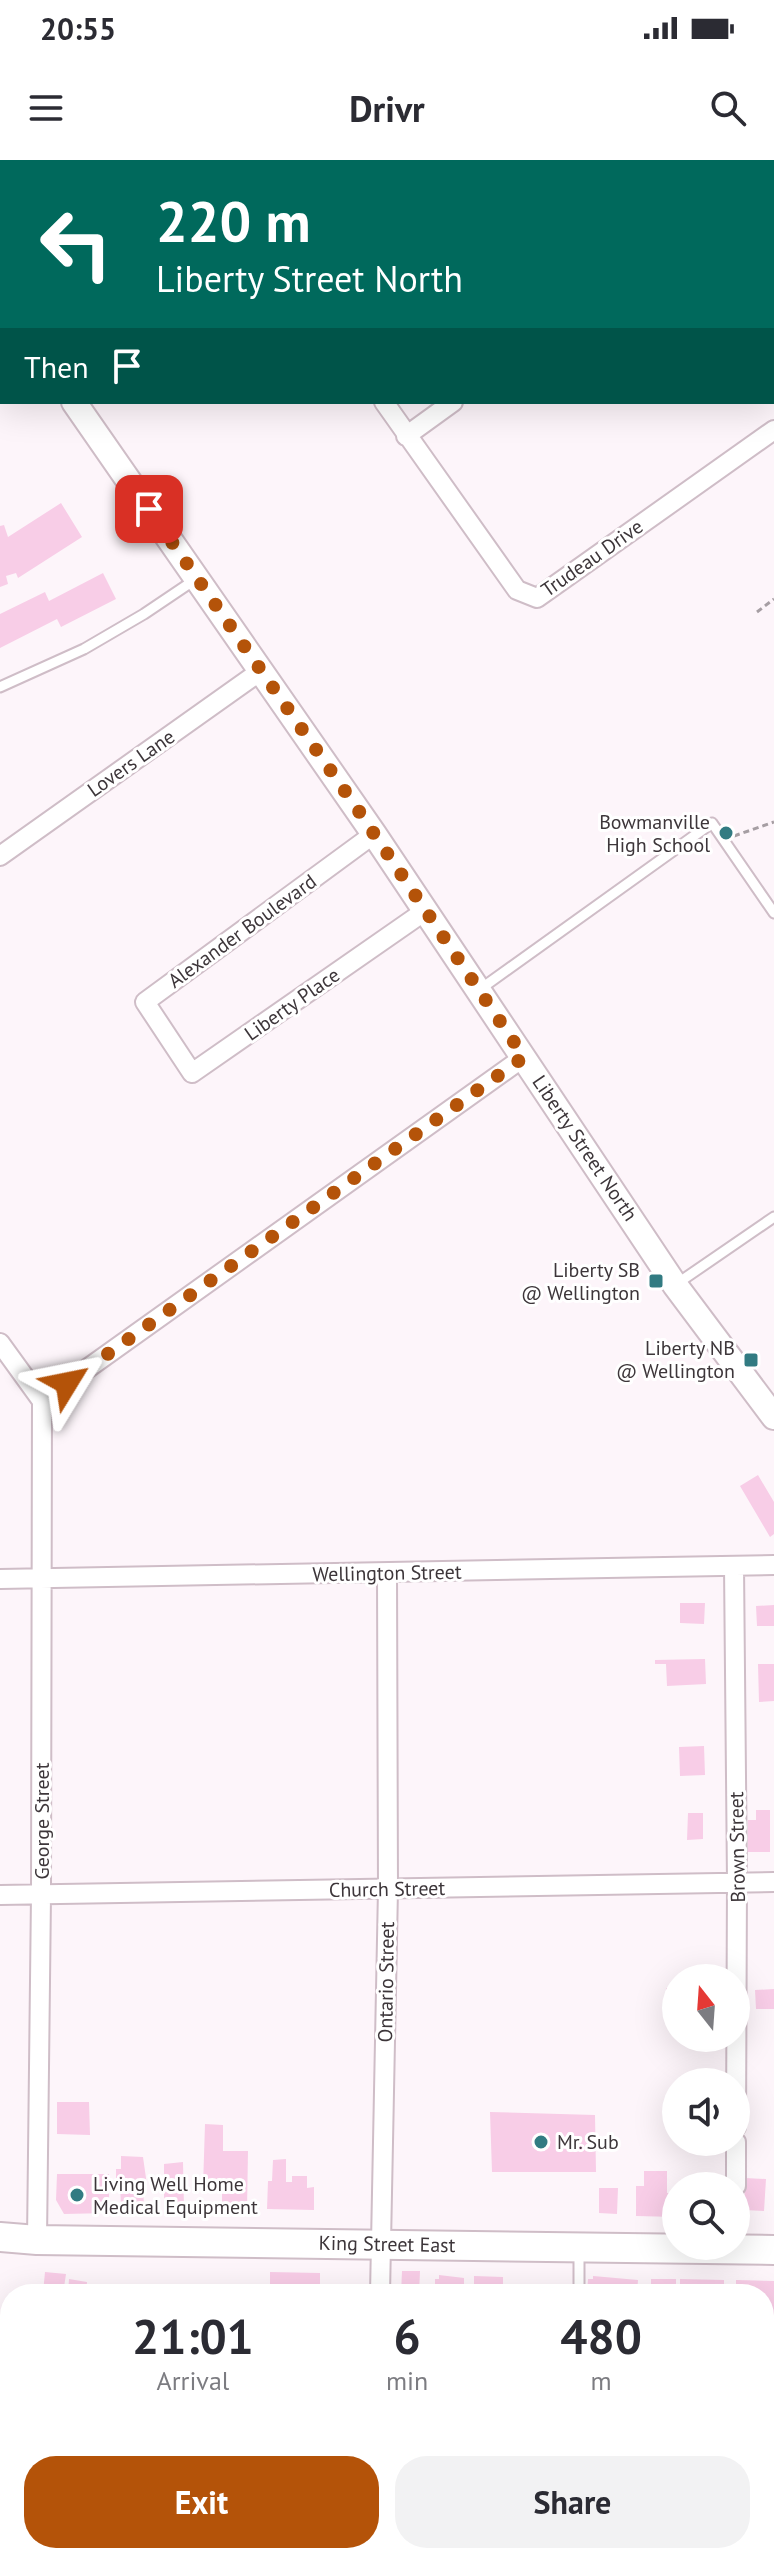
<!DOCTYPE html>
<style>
body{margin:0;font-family:"PT Sans",sans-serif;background:#f2f2f3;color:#2b2b33;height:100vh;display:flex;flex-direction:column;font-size:30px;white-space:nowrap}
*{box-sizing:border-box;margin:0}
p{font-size:26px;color:#7c7c81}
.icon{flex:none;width:44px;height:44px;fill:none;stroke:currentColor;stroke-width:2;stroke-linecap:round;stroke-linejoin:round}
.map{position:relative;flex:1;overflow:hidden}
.side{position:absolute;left:0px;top:2124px;width:774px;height:280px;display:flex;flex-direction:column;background:#fff;border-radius:32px 32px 0 0;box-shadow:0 8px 32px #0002}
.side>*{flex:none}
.top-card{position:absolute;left:0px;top:0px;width:774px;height:244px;box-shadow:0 8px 32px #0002;background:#00695c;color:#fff;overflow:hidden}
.needle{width:52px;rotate:343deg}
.buttons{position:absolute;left:662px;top:1804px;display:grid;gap:16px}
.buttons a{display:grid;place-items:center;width:88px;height:88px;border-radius:50%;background:#fff;box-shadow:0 8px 32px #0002;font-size:40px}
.pin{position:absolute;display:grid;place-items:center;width:68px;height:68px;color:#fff;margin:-34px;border-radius:16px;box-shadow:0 4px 12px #0006}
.me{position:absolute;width:88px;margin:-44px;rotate:55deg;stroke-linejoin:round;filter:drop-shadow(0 0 6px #0008)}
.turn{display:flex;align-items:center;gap:28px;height:168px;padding:0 24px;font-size:36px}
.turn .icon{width:104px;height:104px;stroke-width:2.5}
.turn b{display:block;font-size:56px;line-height:68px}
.then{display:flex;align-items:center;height:76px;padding:0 24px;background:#0003;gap:16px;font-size:30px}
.eta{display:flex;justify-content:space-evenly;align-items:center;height:136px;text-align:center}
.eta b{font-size:48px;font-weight:800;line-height:56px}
.primary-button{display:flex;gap:16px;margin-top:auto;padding:16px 24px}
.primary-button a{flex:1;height:92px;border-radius:32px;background:#b45309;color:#fff;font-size:32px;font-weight:800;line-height:92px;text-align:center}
.primary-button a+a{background:#f2f2f3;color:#2b2b33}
.status{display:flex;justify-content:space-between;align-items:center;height:56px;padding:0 40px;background:#fff;direction:ltr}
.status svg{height:22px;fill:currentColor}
header{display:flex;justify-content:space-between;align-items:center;height:104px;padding:0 24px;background:#fff;font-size:36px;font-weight:800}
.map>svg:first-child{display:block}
.building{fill:#f8cde7}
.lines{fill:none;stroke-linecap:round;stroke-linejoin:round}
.lane-casing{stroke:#cfbdc7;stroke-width:13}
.street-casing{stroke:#cfbdc7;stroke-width:22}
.secondary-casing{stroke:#cfbdc7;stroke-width:28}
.primary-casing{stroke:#cfbdc7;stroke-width:32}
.path{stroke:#a69ea3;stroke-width:3;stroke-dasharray:6 4;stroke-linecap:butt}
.lane{stroke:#fff;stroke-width:9}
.street{stroke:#fff;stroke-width:18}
.secondary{stroke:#fff;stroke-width:24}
.primary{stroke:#fff;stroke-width:28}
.route{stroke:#b45309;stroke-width:14;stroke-dasharray:0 25.2}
.poi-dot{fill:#327b82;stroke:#fff;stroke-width:3}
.labels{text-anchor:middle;stroke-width:6;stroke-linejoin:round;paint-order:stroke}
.street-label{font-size:20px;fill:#3d363a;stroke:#fff}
.poi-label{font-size:20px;fill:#3d363a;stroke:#fff;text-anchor:end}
</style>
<div class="status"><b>20:55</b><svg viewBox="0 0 49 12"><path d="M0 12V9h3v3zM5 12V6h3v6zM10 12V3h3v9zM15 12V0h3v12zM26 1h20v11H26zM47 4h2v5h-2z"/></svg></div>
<header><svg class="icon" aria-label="menu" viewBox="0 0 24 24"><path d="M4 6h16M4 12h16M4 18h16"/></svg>Drivr<svg class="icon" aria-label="search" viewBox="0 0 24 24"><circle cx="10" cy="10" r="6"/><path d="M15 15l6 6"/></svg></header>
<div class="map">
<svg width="774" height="2404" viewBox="0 0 774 2404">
<rect width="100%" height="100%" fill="#fdf5fa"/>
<path class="building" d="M61 343 82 377 18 418 16 413 6 416 8 424 0 427V366L4 365 8 377Z
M103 413 116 439 61 467 57 459 0 488V454L45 432 49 441Z
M758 1315 774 1342V1374L770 1377 740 1326Z
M680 1443H705L704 1464 680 1463Z
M774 1445V1466H757L756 1446Z
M705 1499 706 1524 667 1526 666 1504H655V1500Z
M758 1504H774V1541L759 1542Z
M704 1586 705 1615 680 1616 679 1587Z
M756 1650H770V1692H748V1660H756Z
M688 1653H703V1679L687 1680Z
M673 1819H676V1846L666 1847V1828H673Z
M774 1829V1849H756L755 1830Z
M57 1942H89L90 1975 57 1974Z
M490 1952 595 1955 596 2012H492Z
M205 1964 223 1965V1991H248L247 2049H222V2027H203Z
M121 1996 143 1997 147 2025 143 2026 144 2046H121L120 2025H116V2009H121Z
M286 1999V2022H292V2016H307V2028L314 2027V2050L267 2049 268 2021H272L273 2000Z
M183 2002 184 2049H164V2004Z
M644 2011H667V2033H676V2057L636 2056V2026H644Z
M57 2014H109V2053L64 2054 56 2040Z
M745 2018 766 2019 764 2051 744 2050Z
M599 2028H618L617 2054 599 2053Z
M402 2111H420L419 2134H401Z
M45 2112 66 2114 63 2134 43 2133Z
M270 2112 320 2113V2134H270Z
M439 2115 464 2118V2132L435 2134V2119H439Z
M474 2116 503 2117V2134H474Z
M593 2116 638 2120 637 2134H587L588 2119H593Z
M69 2119 87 2122 86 2134H68Z
M651 2119H676V2134H651Z
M680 2119 724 2120V2134H680Z
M736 2120 774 2121V2161H765L764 2134H736Z
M0 2160 10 2161V2235L0 2234Z"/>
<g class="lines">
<defs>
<path id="lane" d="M0 527 84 489 144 454 196 419
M479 830 712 663 774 753
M675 1125 774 1057
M579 2134V2090"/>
<path id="street" d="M434 2 437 0
M772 15 774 14
M384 242 517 430 537 438 774 270
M406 276 453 242
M374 674 145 842 192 913 425 751
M0 696 262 510
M0 1183 42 1241
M42 1241 524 897
M734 1406 737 1722 736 1967
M0 1419 774 1405
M0 1735 774 1722
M736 2026V1982
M37 2080 41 1735 42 1241
M380 2134 388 1729 387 1414
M0 2384 10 2385
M764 2392H774
M341 2394H486
M190 2404V2394"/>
<path id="secondary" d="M56 2 59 0
M0 44 2 43
M0 104 2 109
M74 242 374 674 675 1125 774 1257"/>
<path id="primary" d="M0 2077 37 2080 774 2090"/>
</defs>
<use href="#lane" class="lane-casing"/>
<use href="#street" class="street-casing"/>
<use href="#secondary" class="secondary-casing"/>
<use href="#primary" class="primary-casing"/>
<path class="path" d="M757 452 774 439
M734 676 774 662"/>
<use href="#lane" class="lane"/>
<use href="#street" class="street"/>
<use href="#secondary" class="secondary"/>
<use href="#primary" class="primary"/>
</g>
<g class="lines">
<path class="route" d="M67 1223 524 897 358 650 149 349"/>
</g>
<g class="poi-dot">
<circle cx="726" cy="673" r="8"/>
<rect x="648" y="1113" width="16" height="16" rx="4"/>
<rect x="743" y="1192" width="16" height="16" rx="4"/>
<circle cx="541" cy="1982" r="8"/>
<circle cx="77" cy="2035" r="8"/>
</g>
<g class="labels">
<g class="street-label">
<text transform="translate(592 398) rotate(-35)" y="7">Trudeau Drive</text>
<text transform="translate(131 603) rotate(-35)" y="7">Lovers Lane</text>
<text transform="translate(242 771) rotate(-36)" y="7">Alexander Boulevard</text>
<text transform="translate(292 844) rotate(-35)" y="7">Liberty Place</text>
<text transform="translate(585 988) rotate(56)" y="7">Liberty Street North</text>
<text transform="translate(387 1413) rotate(-1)" y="7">Wellington Street</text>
<text transform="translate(42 1661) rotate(-90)" y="7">George Street</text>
<text transform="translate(737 1687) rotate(-91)" y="7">Brown Street</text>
<text transform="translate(387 1729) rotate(-1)" y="7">Church Street</text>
<text transform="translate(386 1822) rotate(-89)" y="7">Ontario Street</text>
<text transform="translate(387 2084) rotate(1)" y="7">King Street East</text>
</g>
<g class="poi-label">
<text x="710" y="669">Bowmanville<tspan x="710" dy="23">High School</tspan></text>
<text x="640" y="1117">Liberty SB<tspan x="640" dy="23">@ Wellington</tspan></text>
<text x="735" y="1195">Liberty NB<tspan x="735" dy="23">@ Wellington</tspan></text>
<text x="557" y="1989" text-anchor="start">Mr. Sub</text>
<text x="93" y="2031" text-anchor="start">Living Well Home<tspan x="93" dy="23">Medical Equipment</tspan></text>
</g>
</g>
</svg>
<div class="buttons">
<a><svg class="needle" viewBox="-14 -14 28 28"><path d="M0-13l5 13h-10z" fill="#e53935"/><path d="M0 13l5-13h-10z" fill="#7c7c81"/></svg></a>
<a><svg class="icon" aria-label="sound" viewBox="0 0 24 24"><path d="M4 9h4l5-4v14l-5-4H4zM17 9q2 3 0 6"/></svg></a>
<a><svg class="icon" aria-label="search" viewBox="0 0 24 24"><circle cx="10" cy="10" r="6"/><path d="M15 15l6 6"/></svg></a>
</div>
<div class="pin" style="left:149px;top:349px;background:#d93025"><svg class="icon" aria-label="arrive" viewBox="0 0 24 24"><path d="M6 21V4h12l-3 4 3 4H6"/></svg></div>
<svg class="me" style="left:67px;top:1223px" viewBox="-20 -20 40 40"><path d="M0-17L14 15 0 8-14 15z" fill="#b45309" stroke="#fff" stroke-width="4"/></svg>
<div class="top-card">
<div class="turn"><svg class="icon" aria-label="left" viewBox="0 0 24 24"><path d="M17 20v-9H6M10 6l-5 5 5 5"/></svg><div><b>220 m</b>Liberty Street North</div></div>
<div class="then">Then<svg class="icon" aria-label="arrive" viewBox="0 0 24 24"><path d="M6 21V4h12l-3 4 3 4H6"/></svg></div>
</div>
<section class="side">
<div class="eta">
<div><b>21:01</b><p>Arrival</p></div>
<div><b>6</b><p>min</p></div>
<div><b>480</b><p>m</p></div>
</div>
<div class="primary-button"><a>Exit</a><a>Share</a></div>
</section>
</div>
